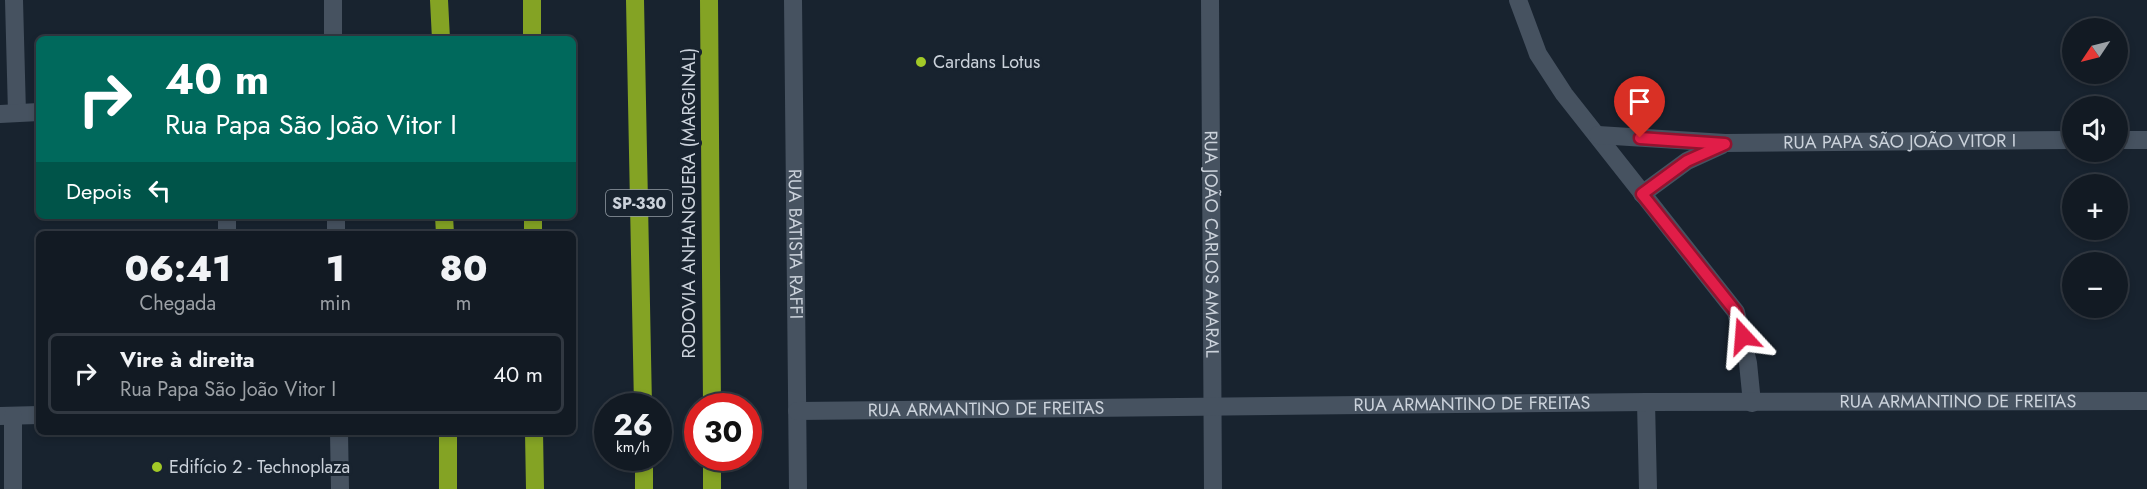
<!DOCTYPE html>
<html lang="pt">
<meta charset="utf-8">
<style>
body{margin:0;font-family:Jost,sans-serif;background:#1b232b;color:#f1f3f6;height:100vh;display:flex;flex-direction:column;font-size:22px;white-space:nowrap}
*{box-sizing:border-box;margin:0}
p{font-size:20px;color:#9ca1a6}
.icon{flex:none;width:33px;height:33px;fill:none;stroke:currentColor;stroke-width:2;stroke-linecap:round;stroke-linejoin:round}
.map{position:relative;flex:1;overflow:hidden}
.details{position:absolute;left:36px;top:231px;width:540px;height:204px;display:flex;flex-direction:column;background:#121a23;border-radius:9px;box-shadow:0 3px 9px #0003,0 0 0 2px #313841}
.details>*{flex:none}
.banner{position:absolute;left:36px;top:36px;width:540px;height:183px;border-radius:9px;box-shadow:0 3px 9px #0003,0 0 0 2px #313841;background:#00695c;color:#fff;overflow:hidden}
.needle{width:39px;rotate:235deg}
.tools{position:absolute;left:2062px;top:18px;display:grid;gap:12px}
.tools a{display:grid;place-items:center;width:66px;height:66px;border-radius:50%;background:#121a23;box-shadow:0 3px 9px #0003,0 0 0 2px #313841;font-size:30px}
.speed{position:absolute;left:594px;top:393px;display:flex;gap:12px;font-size:30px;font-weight:700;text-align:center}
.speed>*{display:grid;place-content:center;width:78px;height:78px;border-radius:50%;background:#121a23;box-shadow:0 3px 9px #0003,0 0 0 2px #313841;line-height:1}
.speed small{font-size:15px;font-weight:400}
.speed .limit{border:9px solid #d22;background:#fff;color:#111}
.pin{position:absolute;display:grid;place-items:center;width:51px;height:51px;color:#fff;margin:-62px -26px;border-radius:50% 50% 50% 0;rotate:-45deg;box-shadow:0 0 6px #0007}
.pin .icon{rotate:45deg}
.me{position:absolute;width:66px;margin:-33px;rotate:341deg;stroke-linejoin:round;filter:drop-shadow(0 0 4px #0008)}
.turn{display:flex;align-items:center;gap:21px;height:126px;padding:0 30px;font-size:27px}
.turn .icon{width:78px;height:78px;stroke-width:2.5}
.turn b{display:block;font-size:42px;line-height:51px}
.then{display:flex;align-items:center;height:57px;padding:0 30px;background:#0003;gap:12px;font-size:22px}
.eta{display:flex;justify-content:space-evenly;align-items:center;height:102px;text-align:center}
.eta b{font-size:36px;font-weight:800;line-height:42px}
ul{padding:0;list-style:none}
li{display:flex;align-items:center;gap:18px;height:81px;margin:0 12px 9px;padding:0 18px;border:3px solid #313841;border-radius:9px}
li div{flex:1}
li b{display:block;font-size:22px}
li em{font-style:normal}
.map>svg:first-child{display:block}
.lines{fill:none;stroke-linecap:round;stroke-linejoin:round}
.minor{stroke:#465260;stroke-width:18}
.highway{stroke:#84a324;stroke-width:18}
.route-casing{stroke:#92132f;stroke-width:15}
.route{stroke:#e11d48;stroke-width:10}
.poi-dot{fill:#a2c927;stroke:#18232f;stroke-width:2}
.labels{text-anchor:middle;stroke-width:6;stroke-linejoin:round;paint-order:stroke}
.shield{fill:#18232f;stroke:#959ea7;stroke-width:1.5}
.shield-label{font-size:16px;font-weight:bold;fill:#cbd2db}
.poi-label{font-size:18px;fill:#cbd2db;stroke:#18232f;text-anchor:start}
.street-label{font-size:18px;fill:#cbd2db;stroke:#18232f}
</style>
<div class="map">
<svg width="2147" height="489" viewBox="0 0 2147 489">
<rect width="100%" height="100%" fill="#18232f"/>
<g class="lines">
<g class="minor">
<path d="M14 0 17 113"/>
<path d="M333 0V39"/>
<path id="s1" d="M793 0 798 489"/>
<path id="s2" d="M1210 0 1213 489"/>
<path d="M1518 0 1538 54 1564 94 1736 312 1748 363 1752 403"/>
<path d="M0 114 39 112"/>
<path id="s3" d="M1598 135 1725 143 2073 140"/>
<path d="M2118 140H2147"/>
<path d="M1642 194 1687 161 1722 145"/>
<path d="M336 216V234"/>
<path d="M227 234V216"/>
<path d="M1646 402 1648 489"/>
<path id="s4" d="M797 411 1646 402 2147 401"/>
<path d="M0 416 39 415"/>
<path d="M339 432 340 489"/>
<path d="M13 489V416"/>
</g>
<path class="highway" d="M439 0 441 39
M532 0V39
M635 0 643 406
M709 0 712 406
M444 216 445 234
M533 216V234
M448 432V489
M534 432 535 489
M644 458V489
M712 458V489"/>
</g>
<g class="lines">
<defs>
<path id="route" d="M1640 138 1725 144 1687 161 1642 194 1736 312 1743 336"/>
</defs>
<use href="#route" class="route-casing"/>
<use href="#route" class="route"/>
</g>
<g class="poi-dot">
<circle cx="921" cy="62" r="6"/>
<circle cx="157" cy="467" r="6"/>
</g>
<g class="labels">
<rect class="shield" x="606" y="190" width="66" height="26" rx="4.5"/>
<g class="shield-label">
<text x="639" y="209">SP-330</text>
</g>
<g class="poi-label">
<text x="933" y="68">Cardans Lotus</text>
<text x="169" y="473">Edifício 2 - Technoplaza</text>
</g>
<g class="street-label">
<text dy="6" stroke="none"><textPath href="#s3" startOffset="302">RUA PAPA SÃO JOÃO VITOR I</textPath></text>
<text transform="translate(689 203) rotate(-90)" y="6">RODOVIA ANHANGUERA (MARGINAL)</text>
<text dy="6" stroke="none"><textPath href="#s2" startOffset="244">RUA JOÃO CARLOS AMARAL</textPath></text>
<text dy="6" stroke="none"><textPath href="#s1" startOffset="244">RUA BATISTA RAFFI</textPath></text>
<text dy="6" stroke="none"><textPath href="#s4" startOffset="1161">RUA ARMANTINO DE FREITAS</textPath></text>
<text dy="6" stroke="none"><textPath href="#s4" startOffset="675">RUA ARMANTINO DE FREITAS</textPath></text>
<text dy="6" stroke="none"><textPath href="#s4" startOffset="189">RUA ARMANTINO DE FREITAS</textPath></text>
</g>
</g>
</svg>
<div class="tools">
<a><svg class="needle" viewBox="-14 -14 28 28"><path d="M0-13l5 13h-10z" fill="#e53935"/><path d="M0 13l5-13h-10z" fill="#9ca1a6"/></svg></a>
<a><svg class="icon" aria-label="sound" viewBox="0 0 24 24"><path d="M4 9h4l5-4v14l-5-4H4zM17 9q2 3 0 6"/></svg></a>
<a>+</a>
<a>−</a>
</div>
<div class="speed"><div>26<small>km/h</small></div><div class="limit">30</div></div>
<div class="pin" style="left:1640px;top:138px;background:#d93025"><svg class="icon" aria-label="arrive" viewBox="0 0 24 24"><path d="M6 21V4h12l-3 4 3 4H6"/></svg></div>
<svg class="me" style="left:1743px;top:336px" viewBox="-20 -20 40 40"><path d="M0-17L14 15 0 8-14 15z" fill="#e11d48" stroke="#fff" stroke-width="4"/></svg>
<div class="banner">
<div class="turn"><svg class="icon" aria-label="right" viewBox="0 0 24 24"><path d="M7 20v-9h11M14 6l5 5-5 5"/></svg><div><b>40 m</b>Rua Papa São João Vitor I</div></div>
<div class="then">Depois<svg class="icon" aria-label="left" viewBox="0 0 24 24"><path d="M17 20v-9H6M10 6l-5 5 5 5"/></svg></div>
</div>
<section class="details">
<div class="eta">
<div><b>06:41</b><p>Chegada</p></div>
<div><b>1</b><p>min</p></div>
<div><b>80</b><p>m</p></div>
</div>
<ul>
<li><svg class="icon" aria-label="right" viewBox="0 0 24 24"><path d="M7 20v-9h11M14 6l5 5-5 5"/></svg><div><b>Vire à direita</b><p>Rua Papa São João Vitor I</p></div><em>40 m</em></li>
</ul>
</section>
</div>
